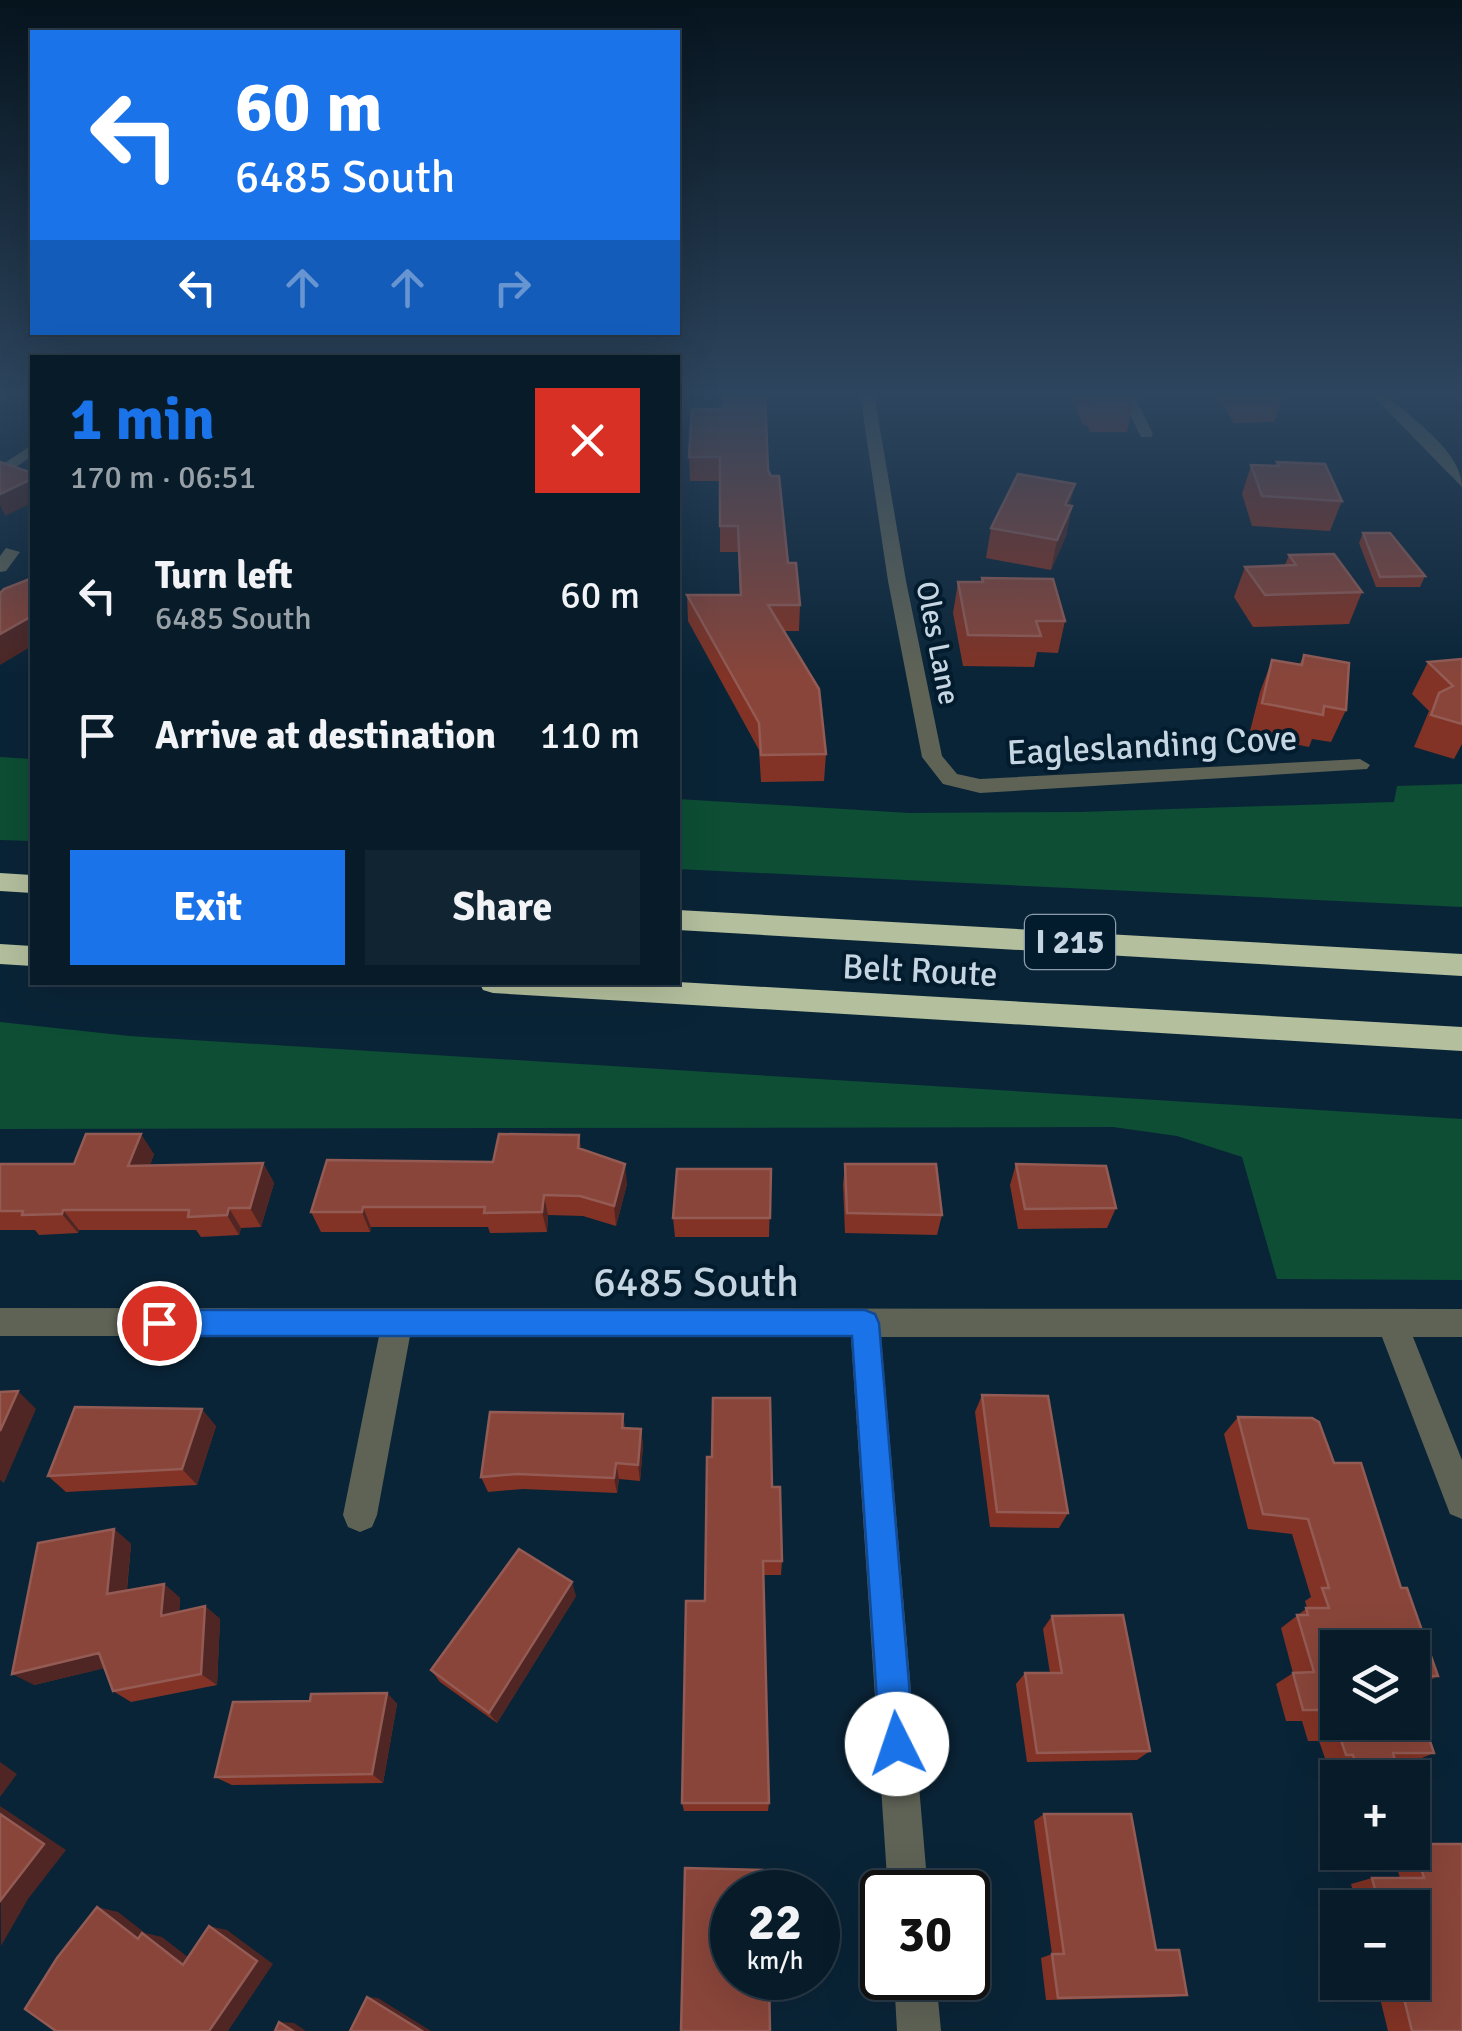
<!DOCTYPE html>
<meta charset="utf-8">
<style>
body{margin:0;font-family:Signika,sans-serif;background:#112431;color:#f1f3f6;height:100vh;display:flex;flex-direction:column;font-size:38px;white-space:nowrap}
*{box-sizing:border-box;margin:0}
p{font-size:32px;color:#98a1a8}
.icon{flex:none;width:55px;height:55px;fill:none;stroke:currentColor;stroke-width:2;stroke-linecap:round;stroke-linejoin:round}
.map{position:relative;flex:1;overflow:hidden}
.drawer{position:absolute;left:30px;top:355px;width:650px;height:630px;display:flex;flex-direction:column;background:#081b29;border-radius:0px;box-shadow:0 10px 40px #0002,0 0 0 2px #293946}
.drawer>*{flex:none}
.banner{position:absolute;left:30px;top:30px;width:650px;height:305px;border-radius:0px;box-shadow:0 10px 40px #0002,0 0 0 2px #293946;background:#1a73e8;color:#fff;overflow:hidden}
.buttons{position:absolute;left:1320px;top:1630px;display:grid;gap:20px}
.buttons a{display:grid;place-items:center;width:110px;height:110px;border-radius:0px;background:#081b29;box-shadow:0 10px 40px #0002,0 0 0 2px #293946;font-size:50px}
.speed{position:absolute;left:710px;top:1870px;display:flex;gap:20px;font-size:50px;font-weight:700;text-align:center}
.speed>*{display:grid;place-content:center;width:130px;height:130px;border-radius:50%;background:#081b29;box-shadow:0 10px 40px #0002,0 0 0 2px #293946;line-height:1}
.speed small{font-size:25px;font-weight:400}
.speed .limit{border:5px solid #111;border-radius:15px;background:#fff;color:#111}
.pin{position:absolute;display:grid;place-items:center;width:85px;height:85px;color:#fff;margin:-42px;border:5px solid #fff;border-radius:50%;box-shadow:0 2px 10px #0007}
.me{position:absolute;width:110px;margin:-55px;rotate:356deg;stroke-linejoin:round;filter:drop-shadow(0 0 8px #0008)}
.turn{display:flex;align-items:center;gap:35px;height:210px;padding:0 40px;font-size:45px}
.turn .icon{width:130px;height:130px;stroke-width:2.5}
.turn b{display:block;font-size:70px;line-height:85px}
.lanes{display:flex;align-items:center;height:95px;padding:0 40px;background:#0003;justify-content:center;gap:50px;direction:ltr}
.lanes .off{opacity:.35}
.round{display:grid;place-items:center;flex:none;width:105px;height:105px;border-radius:0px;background:#112431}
.summary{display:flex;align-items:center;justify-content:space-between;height:170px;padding:0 40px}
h1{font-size:60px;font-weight:800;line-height:75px;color:#1a73e8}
.primary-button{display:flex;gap:20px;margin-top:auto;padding:20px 40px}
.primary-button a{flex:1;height:115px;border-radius:0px;background:#1a73e8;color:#fff;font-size:40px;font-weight:800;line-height:115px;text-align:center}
.primary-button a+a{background:#112431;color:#f1f3f6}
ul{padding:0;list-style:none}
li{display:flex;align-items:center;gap:30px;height:140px;padding:0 40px}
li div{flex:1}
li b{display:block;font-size:38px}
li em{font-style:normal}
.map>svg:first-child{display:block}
.green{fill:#0d4e35}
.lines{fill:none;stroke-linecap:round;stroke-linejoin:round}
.minor{fill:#5f6356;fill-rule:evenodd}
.highway{fill:#b3bf9d;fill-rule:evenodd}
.wall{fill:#823325}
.shaded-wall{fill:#4f2624}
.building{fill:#89453a;stroke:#935b54;stroke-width:2.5;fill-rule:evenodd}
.route{fill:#1a73e8;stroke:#114b97;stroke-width:2.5}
.labels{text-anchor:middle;stroke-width:8;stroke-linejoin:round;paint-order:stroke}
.far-street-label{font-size:30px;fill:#c6d5e2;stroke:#021b2d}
.shield{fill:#021b2d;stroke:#8b9dac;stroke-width:2.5}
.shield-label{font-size:32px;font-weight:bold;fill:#c6d5e2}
.street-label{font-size:35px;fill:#c6d5e2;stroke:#021b2d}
.near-street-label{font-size:42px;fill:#c6d5e2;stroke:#021b2d}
</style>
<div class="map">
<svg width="1462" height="2031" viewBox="0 0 1462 2031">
<rect width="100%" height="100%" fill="#0a2437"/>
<path class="green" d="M0 757 32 759V841L0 840Z
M1462 784V907L678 869V799L909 813 1079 812 1394 802 1397 786Z
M0 1022 129 1036 1462 1119V1280L1277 1279 1242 1157 1177 1136 1113 1127 0 1129Z"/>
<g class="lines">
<path class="minor" d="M860 394H874L906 581 942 756 957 774 980 779 1360 759 1370 765 1367 769 980 793 943 784 922 757 888 581Z
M1120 394H1134L1153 434 1151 437H1141Z
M1371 394H1386C1410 418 1462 451 1462 487Z
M32 445V456L0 478V466Z
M6 548 20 552 6 571 0 572V556Z
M0 1308 1462 1309V1337H1413L1462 1460V1519L1450 1514 1382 1337H881L928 1892H888L851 1337 410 1336 377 1515 372 1527 360 1532 348 1527 343 1515 379 1336H0Z
M894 1978H936L941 2031H897Z"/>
<path class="highway" d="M0 873 32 875V893L0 891Z
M678 910 1462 954V976L678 930Z
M0 944 32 946V966L0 964Z
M479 982H678L1462 1027V1051L493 993 483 990Z"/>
</g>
<path class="wall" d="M1070 394H1133V404L1127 432H1090L1087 425H1083Z
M1215 394H1284L1274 422 1234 423Z
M692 409 768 470 788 563 800 605 799 631H784L826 754 824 781 761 782 759 750 688 621 687 595H740L738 552H720V481H690L689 457Z
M1277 462 1342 501 1330 531 1252 526 1242 494 1251 465 1275 466Z
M1070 505 1072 506 1066 536 1051 570 986 558 991 528Z
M1363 533 1425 576 1420 587H1376L1359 543Z
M1289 555 1362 592 1349 624 1253 627 1234 597 1245 567 1285 565Z
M982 578 1065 621 1058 653 1037 652 1034 667 963 666 953 613 958 582H981Z
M1304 655 1346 710 1331 742 1312 739 1309 747 1249 735 1260 692 1272 660 1299 665Z
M1462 659V744L1454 759 1414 747 1429 711 1412 694 1428 662Z
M579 1135 581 1150 627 1184 616 1226 583 1216 548 1215 547 1232 490 1233 488 1227H371L370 1232H321L311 1212 493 1162Z
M154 1154 150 1165 263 1163 274 1183 261 1227 241 1228 239 1235 201 1237 196 1230H79L78 1233 39 1235 35 1230H0V1164H74Z
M845 1164 942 1215 937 1235 845 1233 843 1185Z
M1016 1164 1116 1208 1107 1228 1018 1229 1010 1185Z
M771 1169 769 1237H675L673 1218Z
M982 1395 1068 1513 1059 1528 990 1527 975 1412Z
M623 1414 625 1429H641L643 1446 640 1481 619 1479 617 1493 523 1489 488 1492 481 1477Z
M1238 1417 1334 1463 1401 1588 1438 1676 1417 1687 1424 1706 1419 1709 1434 1753 1412 1762H1396V1765L1375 1774 1336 1775 1333 1764H1327L1319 1741H1308L1302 1721H1286L1276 1684 1293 1673 1281 1628 1307 1608 1305 1601 1311 1597 1292 1534 1248 1529 1224 1434Z
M216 1426 197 1485 66 1492 48 1476Z
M772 1487 782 1561 781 1575H763L769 1803 768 1811H684L682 1803 705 1601Z
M114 1529 131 1544 127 1590 164 1584 180 1598 179 1612 205 1606 220 1619 217 1685 131 1702 113 1691 104 1668 34 1685Z
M576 1596 497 1723 440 1682 431 1670Z
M1052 1616 1150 1751 1137 1760 1027 1762 1016 1684 1025 1673H1050L1043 1629Z
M387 1693 397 1704 383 1783 232 1785 215 1777 310 1701Z
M1044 1814 1156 1950 1187 1995 1172 1997 1046 2000 1041 1958 1052 1954 1034 1821Z
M1412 1844H1462V2031H1388L1376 1982H1412V1908H1357L1351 1884 1372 1878H1400L1392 1852H1412Z"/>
<path class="shaded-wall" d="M32 479V503L5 516 0 505V494Z
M1075 484 1068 513 1065 505Z
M1072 506 1066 536 1051 570 1057 540Z
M32 616V646L0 665V634Z
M141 1134 154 1154 142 1186 128 1166Z
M263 1163 274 1183 261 1227 250 1208Z
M625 1164 627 1184 616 1226 614 1206Z
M544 1195 548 1215 547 1232 542 1212Z
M363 1207 371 1227 370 1232 362 1212Z
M229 1208 241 1228 239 1235 227 1215Z
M63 1210 79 1230 78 1233 62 1214Z
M18 1391 36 1409 4 1483 0 1480V1431Z
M202 1409 216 1426 197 1485 182 1469Z
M641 1429 643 1446 640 1481 638 1465Z
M616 1463 619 1479 617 1493 614 1478Z
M114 1529 131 1544 125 1607 107 1594Z
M572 1582 576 1596 497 1723 489 1713Z
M164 1584 180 1598 178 1629 161 1616Z
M205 1606 220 1619 217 1685 201 1674Z
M99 1653 118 1665 34 1685 12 1674Z
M387 1693 397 1704 383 1783 372 1774Z
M0 1762 17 1774 0 1797Z
M0 1806 66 1850 28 1899 1 1946Z
M97 1907 118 1912 145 1933 162 1937 202 1968 183 1965 138 1939Z
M209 1926 227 1930 273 1964 228 2031H209Z
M367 1997 378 1998 431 2031H422Z
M279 2022 294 2023 306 2031H293Z"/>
<path class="building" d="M725 394H765L768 470 771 476H779L788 563H796L800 605H768L819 689 826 754 761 755 759 723 687 595H741L738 526H720V457H689L692 409H724Z
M1088 394H1133L1134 396H1130L1133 404H1096L1094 397H1089Z
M0 462 32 473V479L0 494Z
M1277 462 1325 464 1342 501 1262 496 1251 465 1279 466Z
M1018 474 1075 484 1065 505 1072 506 1057 540 991 528Z
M1363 533H1390L1425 576 1380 577Z
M1334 554 1362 592 1265 595 1245 567 1296 565 1289 555Z
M32 578V616L0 634V593L4 589Z
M982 578 1053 579 1065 621H1036L1041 636 968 635 958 582H983Z
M1304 655 1349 663 1346 710 1324 706 1323 715 1262 703 1272 660 1302 665Z
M1462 659V724L1431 715 1439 693 1453 686 1428 662Z
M86 1134H141L128 1166 263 1163 250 1208H229L227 1215 188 1217 189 1210H63L62 1214 22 1215 23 1211H0V1164H74Z
M499 1134 579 1135 578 1148 625 1164 614 1206 580 1196 544 1195 542 1212 484 1213 485 1207H363L362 1212H311L327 1160 493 1162Z
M845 1164H936L942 1215 847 1213Z
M1016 1164 1106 1166 1116 1208 1025 1209Z
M677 1169H771L770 1218H673Z
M18 1391 0 1431V1392Z
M982 1395 1048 1396 1068 1513 997 1512Z
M713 1398H770L772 1487H780L782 1561H763L769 1803H682L686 1601H705L707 1457H712Z
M75 1407 202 1409 182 1469 48 1476Z
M490 1412 623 1414 622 1428 641 1429 638 1465 616 1463 614 1478 517 1474 481 1477Z
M1238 1417 1312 1418 1319 1422 1334 1463H1361L1401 1588H1407L1438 1676H1413L1424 1706H1418L1434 1753H1393L1396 1765 1356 1766 1353 1755H1346L1338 1731H1326L1320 1710H1303L1293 1673 1314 1672 1297 1615H1308L1306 1608H1329L1322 1588H1329L1308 1519 1263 1514ZM1338 1648H1412V1722H1338Z
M114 1529 107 1594 164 1584 161 1616 205 1606 201 1674 113 1691 99 1653 12 1674 38 1543Z
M519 1549 572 1582 489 1713 431 1670Z
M1123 1615 1150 1751 1037 1753 1025 1673H1062L1052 1616Z
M387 1693 372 1774 215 1777 233 1702 310 1701 311 1694Z
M0 1814 44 1844 0 1901Z
M1044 1814H1131L1156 1950H1179L1187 1995 1058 1998 1052 1954H1064Z
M1414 1844H1462V2031H1412L1400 1982H1412V1908H1380L1372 1878H1424Z
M685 1868 763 1870V1892H732V1978H769L770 2031H681Z
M97 1907 138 1939 142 1933 183 1965 209 1926 257 1961 209 2031H56L25 2009 57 1958Z
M367 1997 422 2031H350Z
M279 2022 293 2031H275Z"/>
<linearGradient id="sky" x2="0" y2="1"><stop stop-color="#06141e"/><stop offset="0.58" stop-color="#2d455e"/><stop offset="1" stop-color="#2d455e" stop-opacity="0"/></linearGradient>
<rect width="1462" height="678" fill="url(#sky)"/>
<path class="route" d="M159 1310H865L875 1314 879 1323 914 1744 909 1756 897 1761 885 1756 880 1744 852 1336H159L149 1332 145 1323 149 1314Z"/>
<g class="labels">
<g class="far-street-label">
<text transform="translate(938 643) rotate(79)" y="10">Oles Lane</text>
</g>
<rect class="shield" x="1025" y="915" width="90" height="54" rx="8"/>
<g class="shield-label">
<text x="1070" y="953">I 215</text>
</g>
<g class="street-label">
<text transform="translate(1152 745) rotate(-3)" y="12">Eagleslanding Cove</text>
<text transform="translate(920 970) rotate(3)" y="12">Belt Route</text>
</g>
<g class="near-street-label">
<text x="696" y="1296">6485 South</text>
</g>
</g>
</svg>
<div class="buttons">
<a><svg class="icon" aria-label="layers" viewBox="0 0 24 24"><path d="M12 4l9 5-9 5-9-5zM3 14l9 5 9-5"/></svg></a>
<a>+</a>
<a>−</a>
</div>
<div class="speed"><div>22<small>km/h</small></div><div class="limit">30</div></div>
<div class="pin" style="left:159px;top:1323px;background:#d93025"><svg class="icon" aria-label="arrive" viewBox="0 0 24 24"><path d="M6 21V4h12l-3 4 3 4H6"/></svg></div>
<svg class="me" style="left:897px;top:1744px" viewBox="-20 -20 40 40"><circle r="19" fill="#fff"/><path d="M0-13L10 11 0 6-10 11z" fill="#1a73e8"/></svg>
<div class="banner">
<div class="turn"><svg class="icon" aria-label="left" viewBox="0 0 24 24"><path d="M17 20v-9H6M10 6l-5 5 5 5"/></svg><div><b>60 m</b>6485 South</div></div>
<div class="lanes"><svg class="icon" aria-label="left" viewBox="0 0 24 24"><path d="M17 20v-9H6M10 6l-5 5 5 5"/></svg><svg class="icon off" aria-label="ahead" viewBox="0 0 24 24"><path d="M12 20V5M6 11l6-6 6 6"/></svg><svg class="icon off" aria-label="ahead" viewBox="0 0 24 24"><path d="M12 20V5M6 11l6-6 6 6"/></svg><svg class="icon off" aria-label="right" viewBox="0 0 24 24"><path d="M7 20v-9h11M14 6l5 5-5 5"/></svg></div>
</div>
<section class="drawer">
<div class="summary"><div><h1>1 min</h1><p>170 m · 06:51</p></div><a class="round" style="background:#d93025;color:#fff"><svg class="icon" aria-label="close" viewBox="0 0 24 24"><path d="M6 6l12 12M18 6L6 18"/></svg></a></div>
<ul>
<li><svg class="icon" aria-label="left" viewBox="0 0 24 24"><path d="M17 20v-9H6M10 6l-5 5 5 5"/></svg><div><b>Turn left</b><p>6485 South</p></div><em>60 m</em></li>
<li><svg class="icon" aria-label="arrive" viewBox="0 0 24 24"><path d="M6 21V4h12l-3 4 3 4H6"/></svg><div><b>Arrive at destination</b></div><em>110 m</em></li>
</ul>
<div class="primary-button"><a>Exit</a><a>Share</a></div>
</section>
</div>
